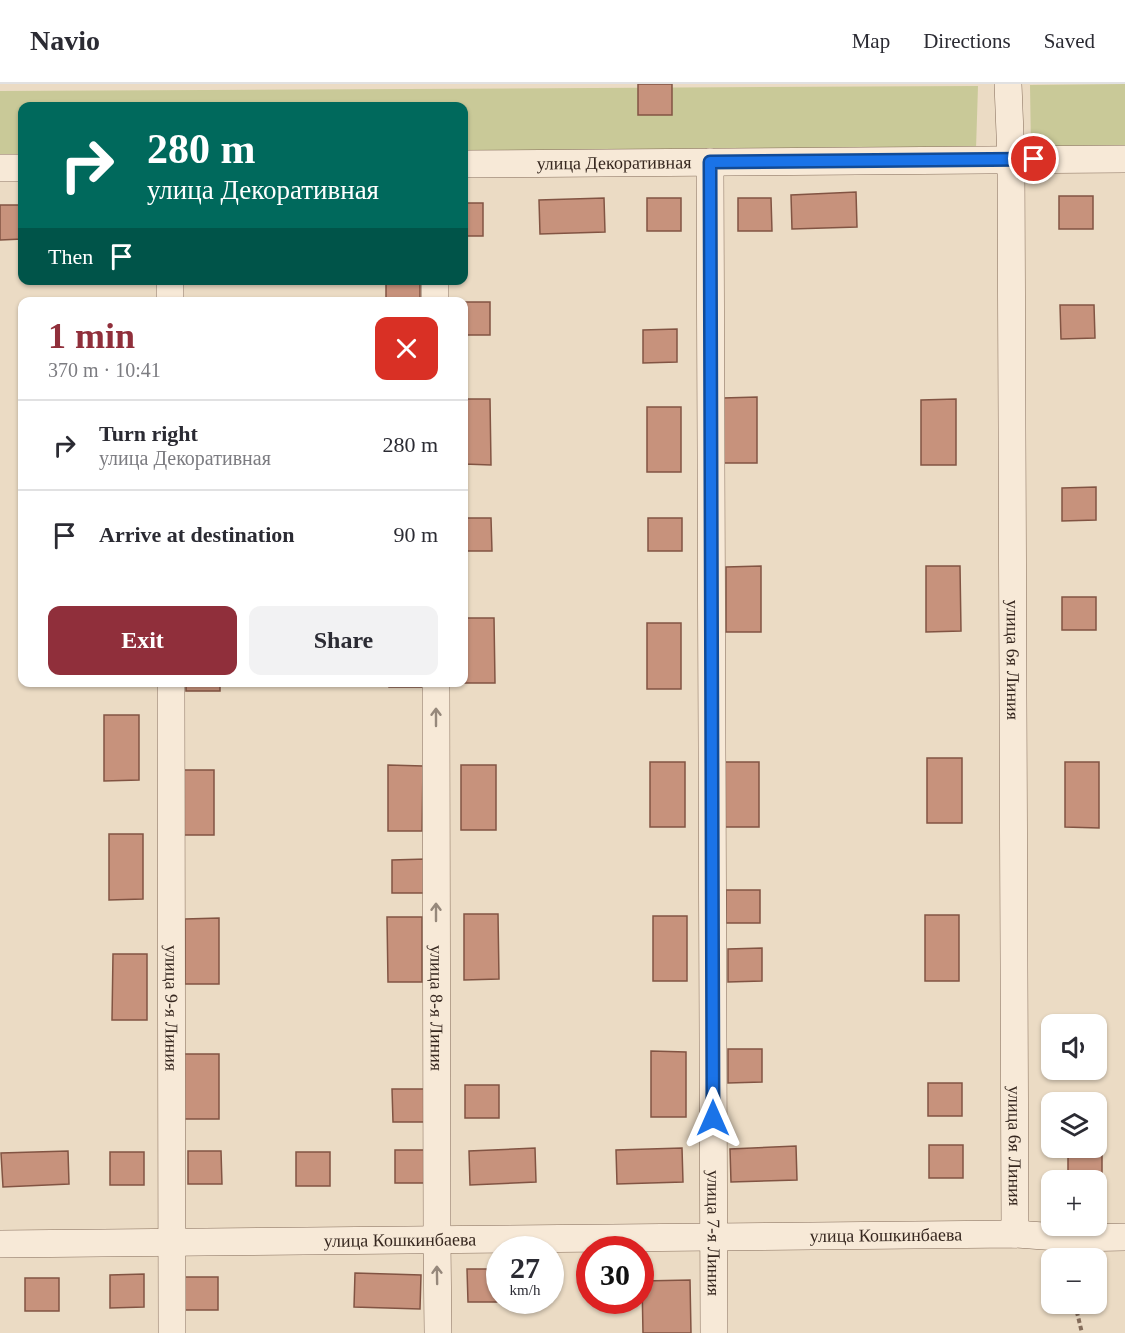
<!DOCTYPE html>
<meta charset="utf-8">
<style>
body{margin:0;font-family:"Times New Roman",serif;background:#f2f2f3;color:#2b2b33;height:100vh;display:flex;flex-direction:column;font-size:22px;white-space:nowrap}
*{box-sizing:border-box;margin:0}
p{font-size:20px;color:#7c7c81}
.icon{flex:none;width:33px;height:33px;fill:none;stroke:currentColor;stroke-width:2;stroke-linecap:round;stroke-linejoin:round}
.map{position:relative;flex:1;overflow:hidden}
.drawer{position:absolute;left:18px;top:213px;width:450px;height:390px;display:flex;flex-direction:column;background:#fff;border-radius:12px;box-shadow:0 2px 4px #0004}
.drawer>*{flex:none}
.guide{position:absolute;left:18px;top:18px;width:450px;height:183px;border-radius:12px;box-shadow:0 2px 4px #0004;background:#00695c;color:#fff;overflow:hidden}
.controls{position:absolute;left:1041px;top:930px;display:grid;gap:12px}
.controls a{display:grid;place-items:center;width:66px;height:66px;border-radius:12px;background:#fff;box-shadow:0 2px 4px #0004;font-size:30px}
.speed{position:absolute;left:486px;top:1152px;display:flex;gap:12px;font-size:30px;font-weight:700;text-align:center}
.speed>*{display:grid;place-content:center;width:78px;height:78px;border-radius:50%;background:#fff;box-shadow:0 2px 4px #0004;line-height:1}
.speed small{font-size:15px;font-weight:400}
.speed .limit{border:9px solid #d22;background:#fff;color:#111}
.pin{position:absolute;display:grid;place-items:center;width:51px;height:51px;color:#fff;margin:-26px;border:3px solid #fff;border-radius:50%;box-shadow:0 2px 6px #0007}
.me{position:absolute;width:66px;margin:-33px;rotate:0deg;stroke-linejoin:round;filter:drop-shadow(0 0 4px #0008)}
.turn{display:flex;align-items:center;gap:21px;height:126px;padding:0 30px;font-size:27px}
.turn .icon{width:78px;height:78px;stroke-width:2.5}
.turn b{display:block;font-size:42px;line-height:51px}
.then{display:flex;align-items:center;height:57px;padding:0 30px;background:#0003;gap:12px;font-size:22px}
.round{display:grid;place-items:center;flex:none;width:63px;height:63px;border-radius:12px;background:#f2f2f3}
.head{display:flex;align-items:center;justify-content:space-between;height:102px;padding:0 30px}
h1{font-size:36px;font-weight:800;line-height:45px;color:#902f3b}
.cta{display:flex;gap:12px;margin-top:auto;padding:12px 30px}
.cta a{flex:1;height:69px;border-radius:12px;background:#902f3b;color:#fff;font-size:24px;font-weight:800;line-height:69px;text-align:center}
.cta a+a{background:#f2f2f3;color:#2b2b33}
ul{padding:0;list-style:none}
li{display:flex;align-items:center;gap:18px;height:90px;padding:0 30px;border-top:2px solid #e1e1e2}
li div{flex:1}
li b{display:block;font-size:22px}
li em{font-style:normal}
header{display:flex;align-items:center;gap:36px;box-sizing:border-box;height:84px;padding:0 30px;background:#fff;border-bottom:2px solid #e1e1e2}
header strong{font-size:28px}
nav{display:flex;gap:33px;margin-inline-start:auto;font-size:21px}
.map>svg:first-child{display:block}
.green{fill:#c9c998}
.building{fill:#c7927c;stroke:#825443;stroke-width:1.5}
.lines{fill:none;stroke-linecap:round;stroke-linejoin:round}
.minor-casing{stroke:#856d5b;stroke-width:28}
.path{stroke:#856d5b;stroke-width:4;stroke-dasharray:4.5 3;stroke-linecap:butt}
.minor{stroke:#f7e9d7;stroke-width:27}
.oneway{stroke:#96887b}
.route-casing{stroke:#114b97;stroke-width:15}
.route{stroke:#1a73e8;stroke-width:10}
.labels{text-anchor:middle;stroke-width:4.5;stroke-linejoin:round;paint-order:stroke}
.street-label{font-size:18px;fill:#36271f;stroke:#f3e6d3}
</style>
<header>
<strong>Navio</strong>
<nav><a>Map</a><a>Directions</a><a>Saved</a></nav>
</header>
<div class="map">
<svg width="1125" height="1249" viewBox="0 0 1125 1249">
<rect width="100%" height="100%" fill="#ebdbc4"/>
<path class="green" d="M1125 0V66H1031L1030 1Z
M978 2 976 65 464 70V22H22V74H0V7Z"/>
<path class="building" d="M638 0H672V31H638Z
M856 108 857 143 792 145 791 111Z
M1059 112H1093V145H1059Z
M604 114 605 148 540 150 539 116Z
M647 114H681V147H647Z
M738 114H771L772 147H738Z
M464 119H483V152H464Z
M0 121H22V155L0 156Z
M386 196H420V218H386Z
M464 218H490V251H464Z
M1060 221H1094L1095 254 1061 255Z
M677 245V278L643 279V246Z
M757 313V379H722L723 314Z
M464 315H490L491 381 464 380Z
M956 315V381H921V316Z
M647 323H681V388H647Z
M1096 403V436L1062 437V404Z
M464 434H491L492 467H464Z
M648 434H682V467H648Z
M761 482V548H726V483Z
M926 482H960L961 547 926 548Z
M1062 513H1096V546H1062Z
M464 534H494L495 599H460L464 598Z
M647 539H681V605H647Z
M186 598H220V607H186Z
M389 598H423V603H389Z
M104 631H139V696L104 697Z
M927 674H962V739H927Z
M650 678H685V743H650Z
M725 678H759V743H725Z
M1065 678H1099V744L1065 743Z
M388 681 423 682 422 747H388Z
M461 681H496V746H461Z
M180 686H214V751H180Z
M109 750H143V815L109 816Z
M426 775V809H392V776Z
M726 806H760V839H726Z
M464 830H498L499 895 464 896Z
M925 831H959V897H925Z
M653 832H687V897H653Z
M387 833H422V898H388Z
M219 834V900H185V835Z
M762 864V897L728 898V865Z
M113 870H147V936H112Z
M1098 939V973H1096V940H1064Z
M728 965H762V998L728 999Z
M651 967 686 968V1033H651Z
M184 970H219V1035H184Z
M928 999H962V1032H928Z
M465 1001H499V1034H465Z
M392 1005H426L427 1038H393Z
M929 1061H963V1094H929Z
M1096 1061H1102V1094L1068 1095V1064H1096Z
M796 1062 797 1096 731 1098 730 1065Z
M535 1064 536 1098 470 1101 469 1067Z
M682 1064 683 1098 617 1100 616 1066Z
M395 1066H429V1099H395Z
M68 1067 69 1100 3 1103 1 1069Z
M188 1067H221L222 1100H188Z
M110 1068H144V1101H110Z
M296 1068H330V1102H296Z
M467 1185H500V1216H502V1218H468Z
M355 1189 421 1191 420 1225 354 1223Z
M144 1190V1223L110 1224V1191Z
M184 1193H218V1226H184Z
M25 1194H59V1227H25Z
M690 1196 691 1249H643L642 1197Z"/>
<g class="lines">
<defs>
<g id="minor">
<path id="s1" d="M1008 0 1011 75 1015 1150"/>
<path id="s2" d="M710 78 714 1249"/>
<path id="s3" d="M464 80 1125 75"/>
<path d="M0 84H22"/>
<path d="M170 196V218"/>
<path d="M435 196V218"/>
<path id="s4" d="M171 598 172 1249"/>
<path id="s5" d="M436 598 437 1156 438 1249"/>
<path id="s6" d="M0 1160 1015 1150 1071 1154 1125 1153"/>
</g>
</defs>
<use href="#minor" class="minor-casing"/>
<path class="path" d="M1075 1220 1082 1249"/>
<use href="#minor" class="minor"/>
</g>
<defs><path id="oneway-shaft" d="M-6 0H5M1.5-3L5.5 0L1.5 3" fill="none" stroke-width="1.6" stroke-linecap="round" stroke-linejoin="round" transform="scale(1.5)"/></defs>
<g class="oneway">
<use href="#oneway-shaft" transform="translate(436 633) rotate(-90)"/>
<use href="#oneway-shaft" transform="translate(436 828) rotate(-90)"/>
<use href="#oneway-shaft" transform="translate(437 1191) rotate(-91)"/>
</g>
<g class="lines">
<defs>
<path id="route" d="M713 1034 710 78 1034 75"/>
</defs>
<use href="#route" class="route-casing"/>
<use href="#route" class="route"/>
</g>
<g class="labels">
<g class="street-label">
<text dy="6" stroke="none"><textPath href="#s3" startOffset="150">улица Декоративная</textPath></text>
<text dy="6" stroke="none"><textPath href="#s1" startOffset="576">улица 6я Линия</textPath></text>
<text dy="6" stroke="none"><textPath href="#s4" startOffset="326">улица 9-я Линия</textPath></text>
<text dy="6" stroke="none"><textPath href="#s5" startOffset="326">улица 8-я Линия</textPath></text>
<text dy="6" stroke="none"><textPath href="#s1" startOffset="1062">улица 6я Линия</textPath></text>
<text dy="6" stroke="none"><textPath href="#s2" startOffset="1071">улица 7-я Линия</textPath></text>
<text dy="6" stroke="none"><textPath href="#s6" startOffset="886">улица Кошкинбаева</textPath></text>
<text dy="6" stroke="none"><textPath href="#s6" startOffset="400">улица Кошкинбаева</textPath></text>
</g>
</g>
</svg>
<div class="controls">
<a><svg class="icon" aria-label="sound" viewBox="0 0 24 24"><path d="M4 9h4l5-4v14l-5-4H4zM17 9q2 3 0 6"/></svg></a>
<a><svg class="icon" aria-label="layers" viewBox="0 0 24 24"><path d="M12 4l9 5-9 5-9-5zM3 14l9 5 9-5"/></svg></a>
<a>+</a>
<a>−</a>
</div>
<div class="speed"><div>27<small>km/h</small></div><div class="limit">30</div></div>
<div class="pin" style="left:1034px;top:75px;background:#d93025"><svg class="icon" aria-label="arrive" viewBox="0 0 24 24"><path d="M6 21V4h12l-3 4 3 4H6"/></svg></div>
<svg class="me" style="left:713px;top:1034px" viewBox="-20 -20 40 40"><path d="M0-17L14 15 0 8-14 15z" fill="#1a73e8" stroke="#fff" stroke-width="4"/></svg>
<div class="guide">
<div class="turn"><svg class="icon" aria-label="right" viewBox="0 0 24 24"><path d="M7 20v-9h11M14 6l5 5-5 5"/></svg><div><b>280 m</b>улица Декоративная</div></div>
<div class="then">Then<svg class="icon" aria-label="arrive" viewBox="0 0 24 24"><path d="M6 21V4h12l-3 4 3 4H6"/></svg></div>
</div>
<section class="drawer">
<div class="head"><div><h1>1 min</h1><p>370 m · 10:41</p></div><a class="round" style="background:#d93025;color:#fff"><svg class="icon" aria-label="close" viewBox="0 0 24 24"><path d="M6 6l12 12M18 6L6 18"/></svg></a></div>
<ul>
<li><svg class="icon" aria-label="right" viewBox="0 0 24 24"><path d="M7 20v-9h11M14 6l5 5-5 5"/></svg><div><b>Turn right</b><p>улица Декоративная</p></div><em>280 m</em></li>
<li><svg class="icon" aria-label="arrive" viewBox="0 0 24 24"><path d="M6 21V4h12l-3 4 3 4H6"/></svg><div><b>Arrive at destination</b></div><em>90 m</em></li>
</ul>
<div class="cta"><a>Exit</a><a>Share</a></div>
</section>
</div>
